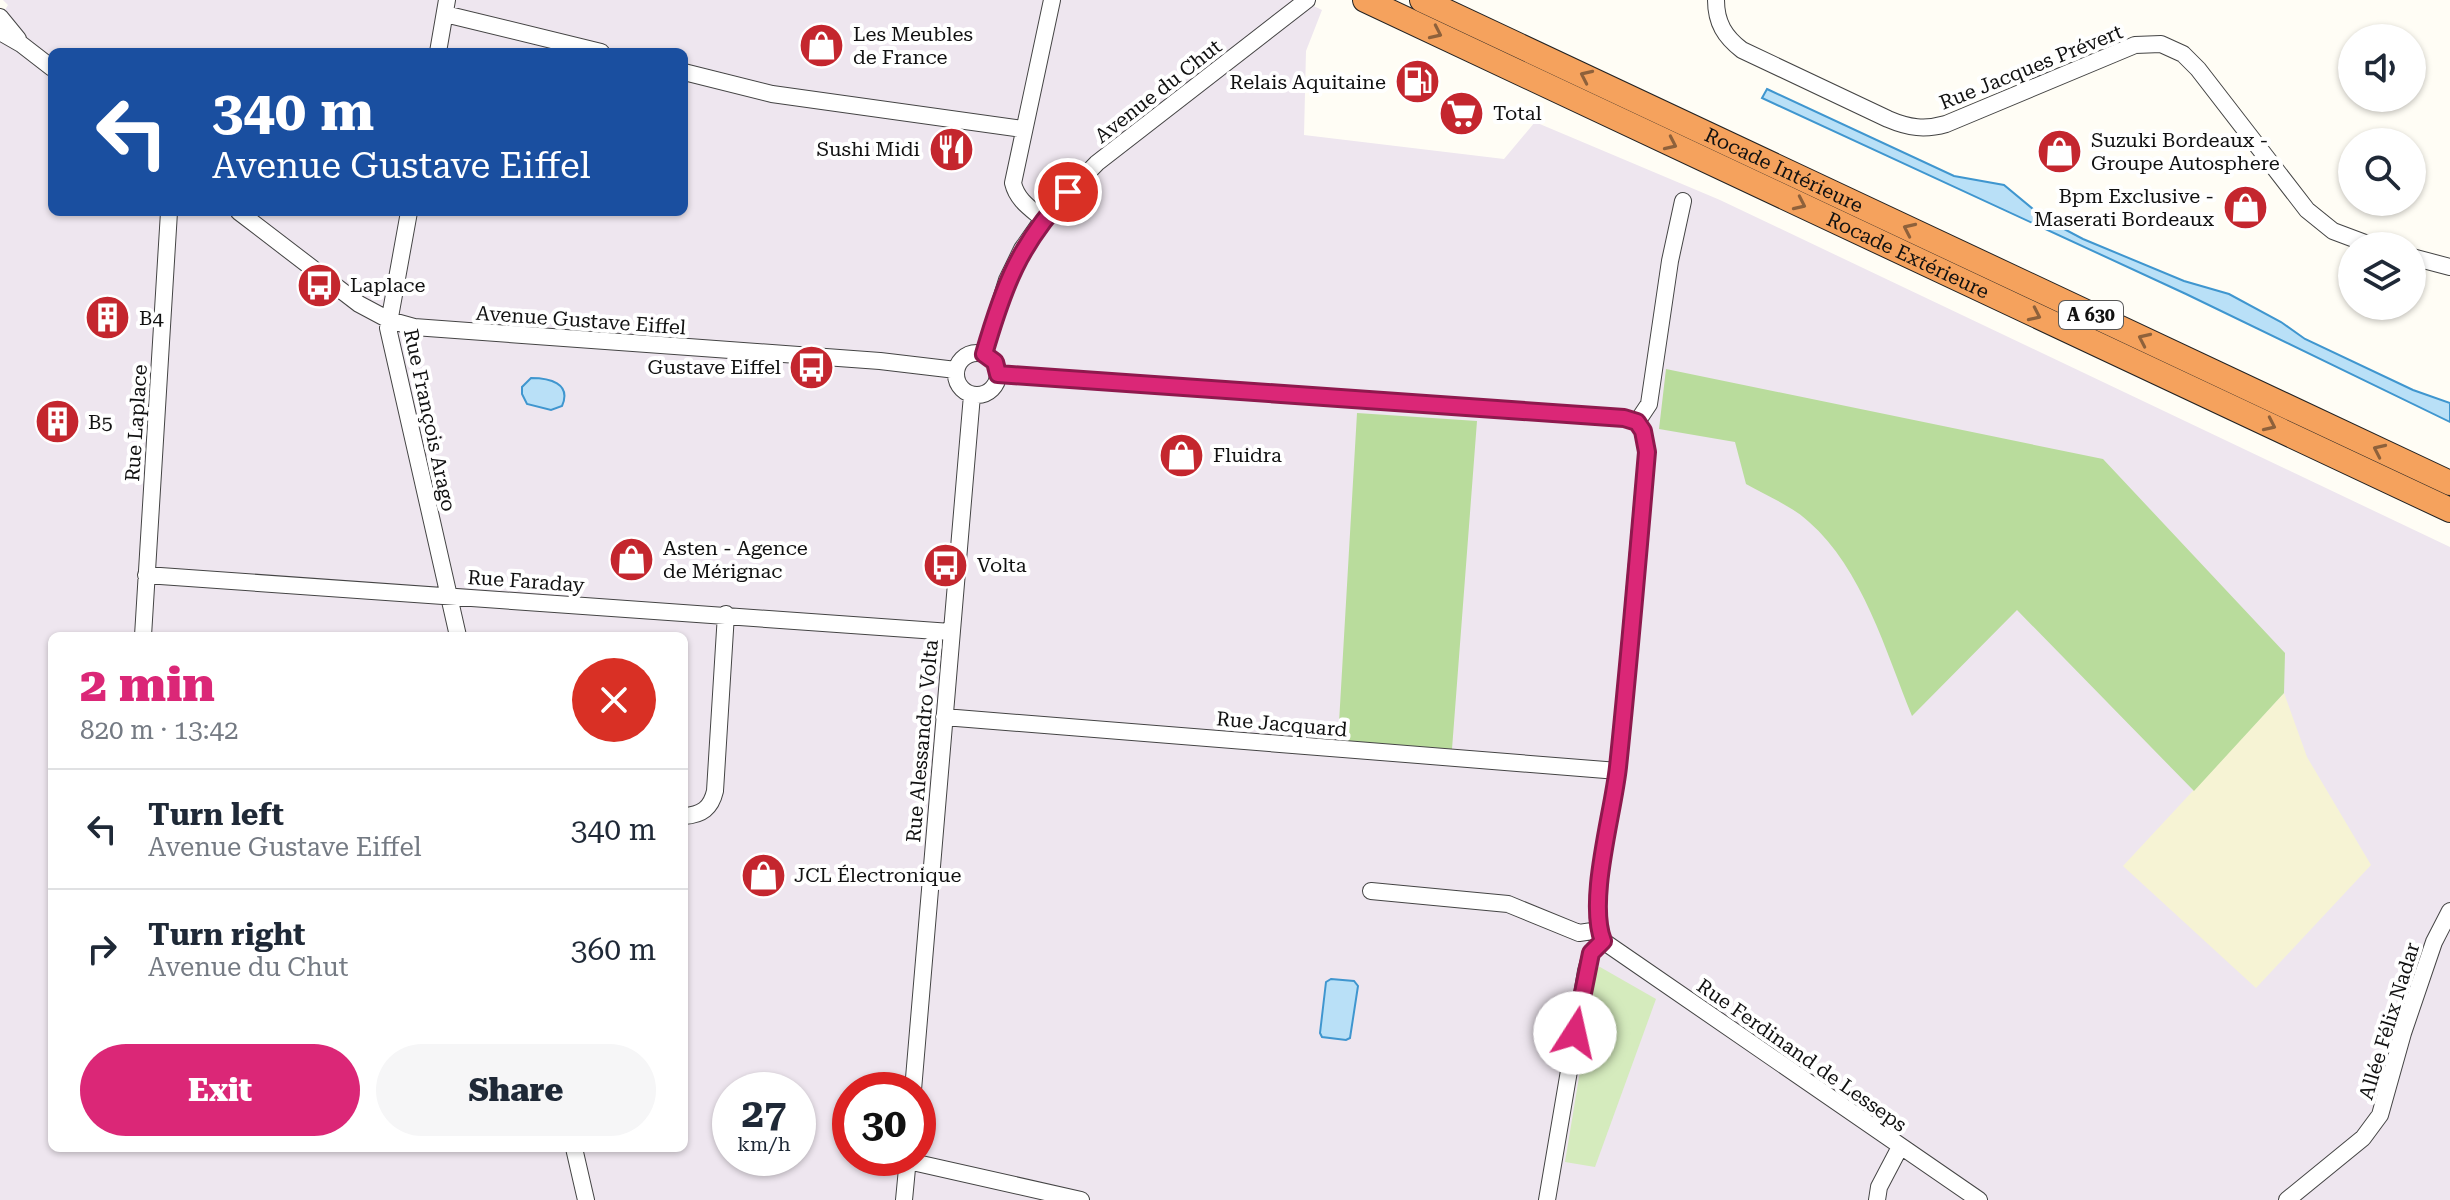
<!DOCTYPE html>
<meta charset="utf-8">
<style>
body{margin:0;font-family:"Roboto Serif",serif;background:#f6f6f7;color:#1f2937;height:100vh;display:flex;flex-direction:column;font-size:30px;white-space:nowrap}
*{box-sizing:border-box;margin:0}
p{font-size:26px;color:#747a83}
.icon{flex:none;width:44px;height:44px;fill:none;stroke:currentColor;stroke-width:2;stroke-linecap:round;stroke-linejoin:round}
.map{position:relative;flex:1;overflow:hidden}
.side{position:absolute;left:48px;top:632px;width:640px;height:520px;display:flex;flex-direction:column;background:#fff;border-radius:12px;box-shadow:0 2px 6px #0004}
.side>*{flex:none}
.top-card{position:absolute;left:48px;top:48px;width:640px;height:168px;border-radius:12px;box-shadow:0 2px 6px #0004;background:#1a4fa0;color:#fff;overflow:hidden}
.fabs{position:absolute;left:2338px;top:24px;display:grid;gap:16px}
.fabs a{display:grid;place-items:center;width:88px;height:88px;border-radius:50%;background:#fff;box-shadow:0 2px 6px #0004;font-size:40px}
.speed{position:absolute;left:712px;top:1072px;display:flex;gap:16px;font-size:40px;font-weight:700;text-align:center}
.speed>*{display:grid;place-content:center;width:104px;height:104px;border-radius:50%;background:#fff;box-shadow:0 2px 6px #0004;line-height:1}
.speed small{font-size:20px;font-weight:400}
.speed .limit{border:12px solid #d22;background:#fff;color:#111}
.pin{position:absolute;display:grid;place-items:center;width:68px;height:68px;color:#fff;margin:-34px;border:4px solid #fff;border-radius:50%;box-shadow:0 2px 8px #0007}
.me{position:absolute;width:88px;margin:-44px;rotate:10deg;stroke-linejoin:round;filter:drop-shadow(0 0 6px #0008)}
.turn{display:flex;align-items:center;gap:28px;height:168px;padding:0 32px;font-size:36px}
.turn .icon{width:104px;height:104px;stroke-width:2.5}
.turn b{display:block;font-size:56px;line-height:68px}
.round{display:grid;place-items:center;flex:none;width:84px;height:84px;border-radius:42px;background:#f6f6f7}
.headline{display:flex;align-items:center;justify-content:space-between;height:136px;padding:0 32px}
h1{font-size:48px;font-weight:800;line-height:60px;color:#db2777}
.primary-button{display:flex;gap:16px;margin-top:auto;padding:16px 32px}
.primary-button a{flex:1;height:92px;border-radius:48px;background:#db2777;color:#fff;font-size:32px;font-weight:800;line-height:92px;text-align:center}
.primary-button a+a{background:#f6f6f7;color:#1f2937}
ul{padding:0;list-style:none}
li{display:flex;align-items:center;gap:24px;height:120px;padding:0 32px;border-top:2px solid #e0e1e3}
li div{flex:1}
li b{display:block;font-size:30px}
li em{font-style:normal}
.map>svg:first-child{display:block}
.industrial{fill:#eee6ef;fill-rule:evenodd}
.farmland{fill:#f6f3d4}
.green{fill:#d5ebbd}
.forest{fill:#b9dc9c}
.water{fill:#b9e0f7;stroke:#3f96cf;stroke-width:2}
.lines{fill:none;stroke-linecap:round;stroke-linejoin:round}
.minor-casing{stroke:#444;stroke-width:18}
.highway-casing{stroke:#222;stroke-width:26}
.minor{stroke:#fff;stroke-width:16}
.highway{stroke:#f5a25d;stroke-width:24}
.oneway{stroke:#8e613b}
.route-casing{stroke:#8e194d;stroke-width:20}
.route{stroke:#db2777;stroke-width:14}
.labels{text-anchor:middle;stroke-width:8;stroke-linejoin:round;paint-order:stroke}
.shield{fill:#fff;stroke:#585858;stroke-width:2}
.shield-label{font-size:18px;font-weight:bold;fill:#111}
.poi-label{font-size:20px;fill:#111;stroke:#fff;text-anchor:start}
.street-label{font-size:20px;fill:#111;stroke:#fff}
</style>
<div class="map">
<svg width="2450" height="1200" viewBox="0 0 2450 1200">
<rect width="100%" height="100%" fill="#fffdf5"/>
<path class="industrial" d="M3 0H1301L1322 10 1306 51 1304 135 1504 159 1535 122 1720 200 2450 547V1200H0V18L8 5ZM52 52H684V212H52ZM52 636H684V1148H52ZM730 1090H798V1158H730ZM850 1090H918V1158H850Z"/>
<path class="farmland" d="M2284 693 2307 757 2371 865 2256 988 2123 866Z"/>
<path class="green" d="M1600 967 1656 999 1595 1167 1565 1162 1597 968Z"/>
<path class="forest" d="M1666 369 2103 459 2285 653 2284 693 2194 791 2017 610 1912 716C1886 652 1862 568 1809 522 1792 506 1767 496 1746 484L1735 442 1659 429Z
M1357 413 1477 421 1452 749 1338 740Z"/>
<path class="water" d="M1767 89 1954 176 2004 185 2045 219 2083 239 2184 281 2229 294 2281 322 2305 339 2413 390 2450 403V422L2186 294 1762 98Z
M531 378C549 378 572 383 562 406L551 410 527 404 522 394V387Z
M1331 979 1354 981 1358 986 1350 1038 1346 1040 1322 1037 1320 1033 1326 982Z"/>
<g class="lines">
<defs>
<path id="minor" d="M1716 0C1716 23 1725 37 1742 50L1888 119C1909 128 1925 130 1946 124L2135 45 2161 44 2183 54 2198 69 2307 210 2333 231 2373 246
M445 14 601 52
M0 17 18 39
M0 32 21 44 52 68
M438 52 447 0
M684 72 772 94 1023 129
M239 212 359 304 389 320 414 327 880 361 956 370
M409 212 388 328 458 636
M1043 219C1030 208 1017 200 1013 183L1052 0
M2412 257 2450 267
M956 374a21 21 0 1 1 42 0a21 21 0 1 1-42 0Z
M984 354 1007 280 1022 249 1043 219 1097 163 1307 0
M998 374 1624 418 1637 422
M1637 422 1649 404 1670 261 1683 201
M146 575 951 632
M143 636 169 212
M944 717 1618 771
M684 816C702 815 711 808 715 791L726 614
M1371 891 1508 904 1579 933 1599 930
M1603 941C1587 901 1613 814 1618 767 1629 662 1637 557 1647 452L1643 431 1637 422
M1603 941 1979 1200
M913 1090 972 395
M574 1148 586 1200
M908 1161 1081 1200
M904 1200 908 1158
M1547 1200 1586 971 1591 953 1603 941
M1877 1200 1879 1187 1900 1147
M2287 1200 2363 1138 2380 1115 2403 1033 2434 942 2450 911"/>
<g id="highway">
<path id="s1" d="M1365 0 2450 510"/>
<path id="s2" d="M1422 0 2450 483"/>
</g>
</defs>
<use href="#minor" class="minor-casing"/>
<use href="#highway" class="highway-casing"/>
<use href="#minor" class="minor"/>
<use href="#highway" class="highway"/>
</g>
<defs><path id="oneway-chevron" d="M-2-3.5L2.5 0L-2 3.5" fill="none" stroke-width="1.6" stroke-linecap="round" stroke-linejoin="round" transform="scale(2)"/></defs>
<g class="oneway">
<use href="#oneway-chevron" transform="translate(1436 33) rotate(25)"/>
<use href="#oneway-chevron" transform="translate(1586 76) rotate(-155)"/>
<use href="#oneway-chevron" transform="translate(1671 144) rotate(25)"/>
<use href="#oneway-chevron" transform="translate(1800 204) rotate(25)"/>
<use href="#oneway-chevron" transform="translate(1909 229) rotate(-155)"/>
<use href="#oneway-chevron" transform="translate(2035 315) rotate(25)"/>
<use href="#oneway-chevron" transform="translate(2144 339) rotate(-155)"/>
<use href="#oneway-chevron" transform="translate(2270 425) rotate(25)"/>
<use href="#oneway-chevron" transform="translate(2379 450) rotate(-155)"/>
</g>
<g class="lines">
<defs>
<path id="route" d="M1068 192C1019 245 1004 285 984 354L995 362 998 374 1624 418 1637 422 1643 431 1647 452C1638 557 1629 662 1618 767 1613 814 1587 900 1603 941L1591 953 1575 1033"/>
</defs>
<use href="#route" class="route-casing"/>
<use href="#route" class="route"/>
</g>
<defs>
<symbol id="shop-disc" viewBox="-11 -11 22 22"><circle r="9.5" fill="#c4262e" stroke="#fff"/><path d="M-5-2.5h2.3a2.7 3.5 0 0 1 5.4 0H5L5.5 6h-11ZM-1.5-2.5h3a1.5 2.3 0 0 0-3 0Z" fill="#fff"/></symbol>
<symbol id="fuel-disc" viewBox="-11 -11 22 22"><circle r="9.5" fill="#c4262e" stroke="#fff"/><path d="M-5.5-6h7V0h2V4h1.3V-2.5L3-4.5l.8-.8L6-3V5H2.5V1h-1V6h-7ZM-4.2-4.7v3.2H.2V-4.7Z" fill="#fff"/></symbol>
<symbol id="supermarket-disc" viewBox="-11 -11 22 22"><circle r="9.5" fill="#c4262e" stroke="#fff"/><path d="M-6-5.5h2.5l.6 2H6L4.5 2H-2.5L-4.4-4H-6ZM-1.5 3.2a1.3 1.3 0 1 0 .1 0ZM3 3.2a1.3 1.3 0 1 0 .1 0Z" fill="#fff"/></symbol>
<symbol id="restaurant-disc" viewBox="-11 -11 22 22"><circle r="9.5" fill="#c4262e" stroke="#fff"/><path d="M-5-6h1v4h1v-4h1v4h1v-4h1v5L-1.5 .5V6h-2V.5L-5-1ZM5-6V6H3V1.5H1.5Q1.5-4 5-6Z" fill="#fff"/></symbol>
<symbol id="bus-disc" viewBox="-11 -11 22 22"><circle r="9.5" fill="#c4262e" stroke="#fff"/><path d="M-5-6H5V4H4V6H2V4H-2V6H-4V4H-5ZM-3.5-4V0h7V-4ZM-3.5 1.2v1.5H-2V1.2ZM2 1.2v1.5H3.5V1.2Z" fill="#fff"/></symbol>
<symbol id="building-disc" viewBox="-11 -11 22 22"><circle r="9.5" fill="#c4262e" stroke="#fff"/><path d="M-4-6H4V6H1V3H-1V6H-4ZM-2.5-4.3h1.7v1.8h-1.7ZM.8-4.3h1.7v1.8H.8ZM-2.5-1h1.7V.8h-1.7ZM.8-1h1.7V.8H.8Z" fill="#fff"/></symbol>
</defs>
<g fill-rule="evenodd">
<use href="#shop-disc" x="796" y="20" width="51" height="51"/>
<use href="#fuel-disc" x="1392" y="56" width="51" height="51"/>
<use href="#supermarket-disc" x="1436" y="88" width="51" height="51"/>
<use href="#restaurant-disc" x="926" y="124" width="51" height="51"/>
<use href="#shop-disc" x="2034" y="126" width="51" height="51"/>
<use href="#shop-disc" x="2220" y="182" width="51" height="51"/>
<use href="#bus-disc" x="294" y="260" width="51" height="51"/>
<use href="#building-disc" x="82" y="292" width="51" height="51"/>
<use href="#bus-disc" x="786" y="342" width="51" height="51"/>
<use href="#building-disc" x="32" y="396" width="51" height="51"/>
<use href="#shop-disc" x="1156" y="430" width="51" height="51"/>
<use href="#shop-disc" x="606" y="534" width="51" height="51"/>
<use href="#bus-disc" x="920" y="540" width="51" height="51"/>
<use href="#shop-disc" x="738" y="850" width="51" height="51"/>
</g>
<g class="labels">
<rect class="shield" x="2059" y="301" width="64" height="28" rx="6"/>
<g class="shield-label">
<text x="2091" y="321">A 630</text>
</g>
<g class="poi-label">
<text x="853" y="41">Les Meubles<tspan x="853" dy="23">de France</tspan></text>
<text x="1386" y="89" text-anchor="end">Relais Aquitaine</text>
<text x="1493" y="120">Total</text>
<text x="2091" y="147">Suzuki Bordeaux -<tspan x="2091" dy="23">Groupe Autosphere</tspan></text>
<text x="920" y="156" text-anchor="end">Sushi Midi</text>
<text x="2214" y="203" text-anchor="end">Bpm Exclusive -<tspan x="2214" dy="23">Maserati Bordeaux</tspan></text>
<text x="350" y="292">Laplace</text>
<text x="139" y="325">B4</text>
<text x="781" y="374" text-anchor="end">Gustave Eiffel</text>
<text x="88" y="429">B5</text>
<text x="1213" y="462">Fluidra</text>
<text x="663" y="555">Asten - Agence<tspan x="663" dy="23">de Mérignac</tspan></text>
<text x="977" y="572">Volta</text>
<text x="794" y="882">JCL Électronique</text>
</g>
<g class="street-label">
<text transform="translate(2031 67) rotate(-22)" y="7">Rue Jacques Prévert</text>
<text transform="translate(1158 91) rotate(-38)" y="7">Avenue du Chut</text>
<text dy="7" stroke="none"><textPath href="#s2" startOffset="400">Rocade Intérieure</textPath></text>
<text dy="7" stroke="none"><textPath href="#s1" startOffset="600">Rocade Extérieure</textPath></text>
<text transform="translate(581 320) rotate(4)" y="7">Avenue Gustave Eiffel</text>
<text transform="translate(430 420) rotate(78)" y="7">Rue François Arago</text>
<text transform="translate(136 423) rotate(-86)" y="7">Rue Laplace</text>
<text transform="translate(526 581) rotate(4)" y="7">Rue Faraday</text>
<text transform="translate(1282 724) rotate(5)" y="7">Rue Jacquard</text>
<text transform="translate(922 741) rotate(-85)" y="7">Rue Alessandro Volta</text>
<text transform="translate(2389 1021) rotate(-73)" y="7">Allée Félix Nadar</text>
<text transform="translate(1802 1055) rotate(35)" y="7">Rue Ferdinand de Lesseps</text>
</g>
</g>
</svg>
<div class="fabs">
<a><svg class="icon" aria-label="sound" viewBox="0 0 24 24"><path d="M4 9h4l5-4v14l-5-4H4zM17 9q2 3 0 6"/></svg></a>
<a><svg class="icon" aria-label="search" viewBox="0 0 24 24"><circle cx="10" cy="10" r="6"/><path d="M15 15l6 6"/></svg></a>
<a><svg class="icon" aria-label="layers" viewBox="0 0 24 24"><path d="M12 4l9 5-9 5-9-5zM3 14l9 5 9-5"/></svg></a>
</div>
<div class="speed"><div>27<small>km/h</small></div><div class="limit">30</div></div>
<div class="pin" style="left:1068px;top:192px;background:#d93025"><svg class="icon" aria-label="arrive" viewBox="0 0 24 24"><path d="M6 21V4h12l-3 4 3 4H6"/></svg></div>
<svg class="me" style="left:1575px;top:1033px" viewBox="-20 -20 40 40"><circle r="19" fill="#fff"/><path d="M0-13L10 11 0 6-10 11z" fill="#db2777"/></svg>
<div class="top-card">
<div class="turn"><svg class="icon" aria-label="left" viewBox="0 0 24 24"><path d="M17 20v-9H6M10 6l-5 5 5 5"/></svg><div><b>340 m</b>Avenue Gustave Eiffel</div></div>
</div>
<section class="side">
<div class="headline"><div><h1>2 min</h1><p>820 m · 13:42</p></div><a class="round" style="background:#d93025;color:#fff"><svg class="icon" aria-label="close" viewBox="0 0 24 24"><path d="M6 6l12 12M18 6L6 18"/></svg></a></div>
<ul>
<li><svg class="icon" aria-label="left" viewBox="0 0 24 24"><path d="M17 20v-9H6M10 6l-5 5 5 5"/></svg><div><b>Turn left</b><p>Avenue Gustave Eiffel</p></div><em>340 m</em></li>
<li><svg class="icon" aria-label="right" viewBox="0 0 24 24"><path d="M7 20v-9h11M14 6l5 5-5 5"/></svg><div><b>Turn right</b><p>Avenue du Chut</p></div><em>360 m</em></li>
</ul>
<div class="primary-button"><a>Exit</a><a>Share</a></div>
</section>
</div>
